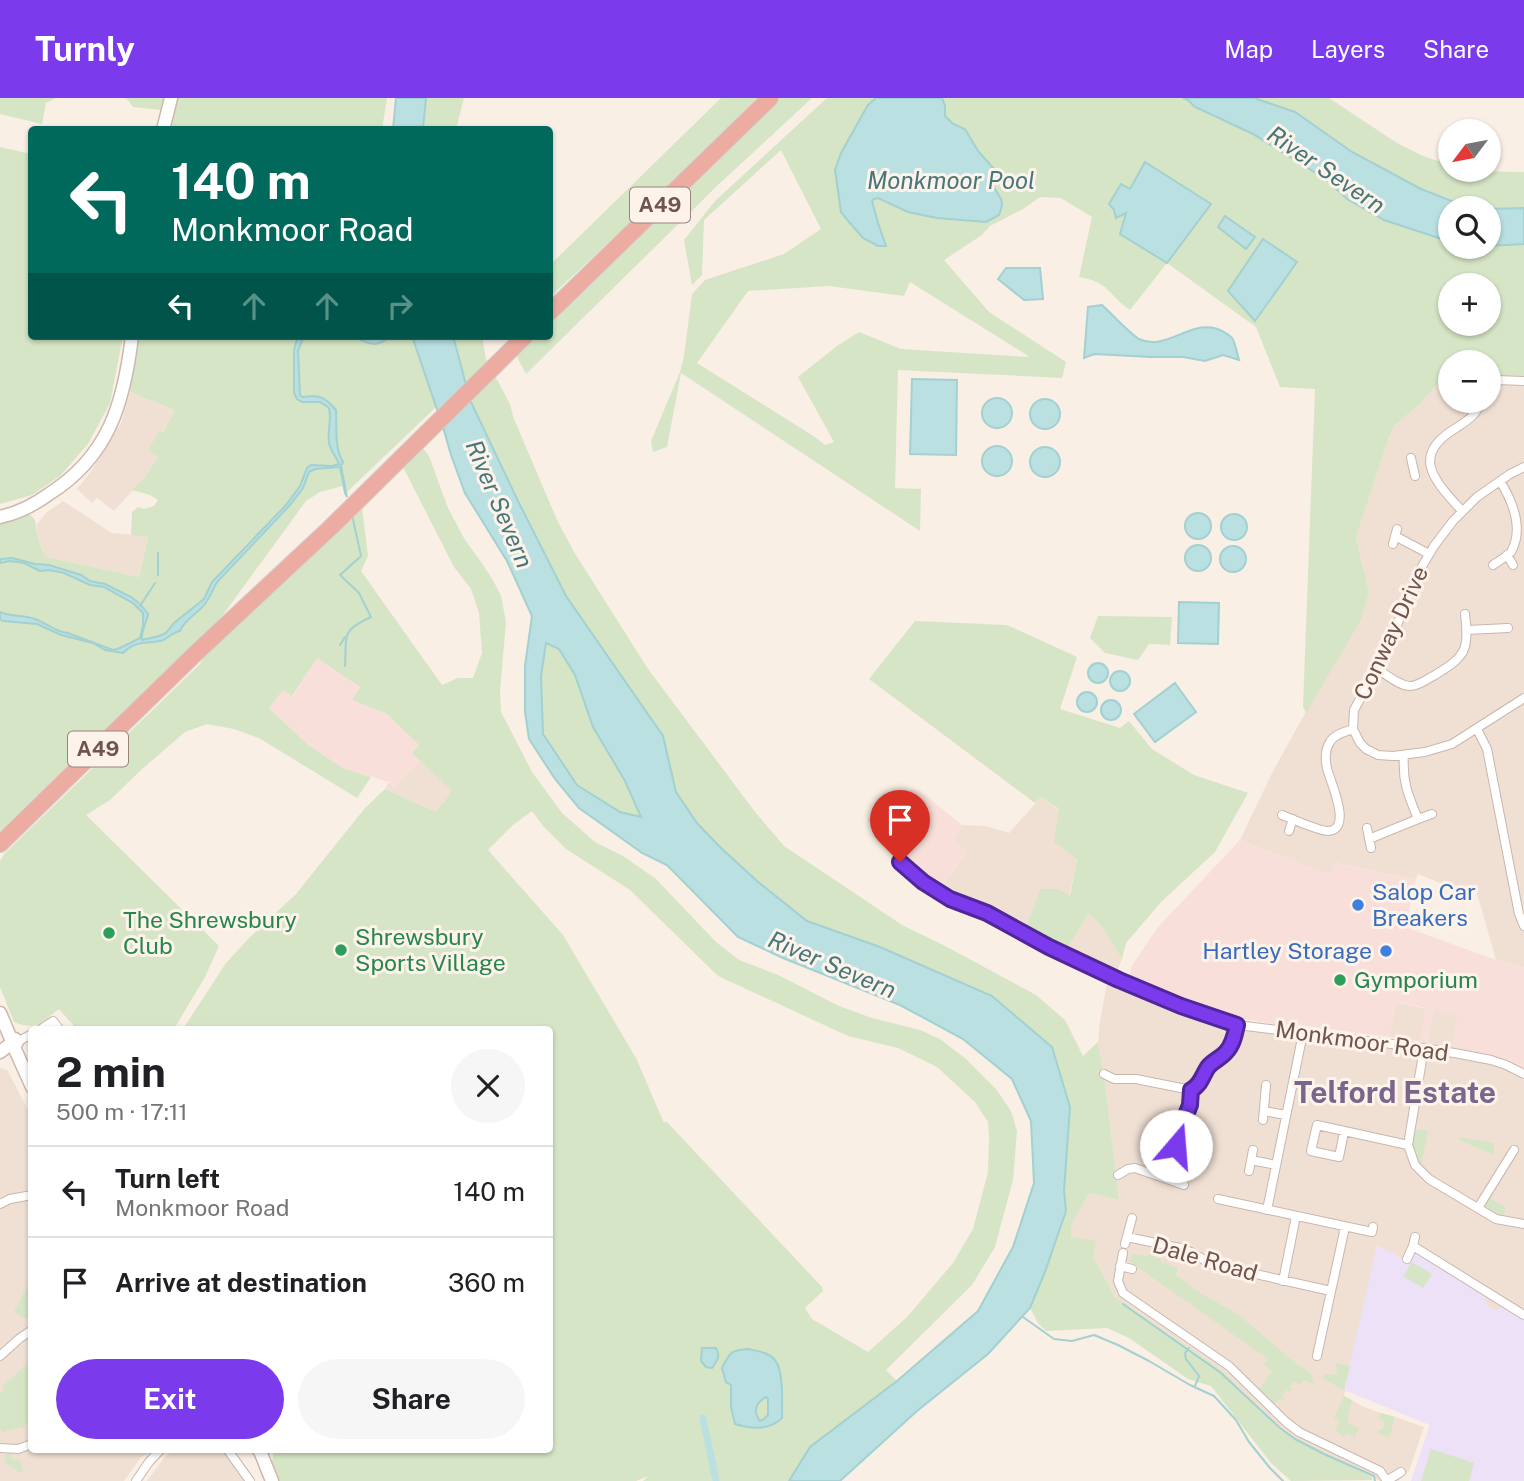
<!DOCTYPE html>
<meta charset="utf-8">
<style>
body{margin:0;font-family:"Public Sans",sans-serif;background:#f6f6f6;color:#202124;height:100vh;display:flex;flex-direction:column;font-size:26px;white-space:nowrap}
*{box-sizing:border-box;margin:0}
p{font-size:23px;color:#757577}
.icon{flex:none;width:38px;height:38px;fill:none;stroke:currentColor;stroke-width:2;stroke-linecap:round;stroke-linejoin:round}
.map{position:relative;flex:1;overflow:hidden}
.side{position:absolute;left:28px;top:928px;width:525px;height:427px;display:flex;flex-direction:column;background:#fff;border-radius:7px;box-shadow:0 2px 5px #0004}
.side>*{flex:none}
.top-card{position:absolute;left:28px;top:28px;width:525px;height:214px;border-radius:7px;box-shadow:0 2px 5px #0004;background:#00695c;color:#fff;overflow:hidden}
.needle{width:46px;rotate:238deg}
.tools{position:absolute;left:1438px;top:21px;display:grid;gap:14px}
.tools a{display:grid;place-items:center;width:63px;height:63px;border-radius:50%;background:#fff;box-shadow:0 2px 5px #0004;font-size:35px}
.pin{position:absolute;display:grid;place-items:center;width:60px;height:60px;color:#fff;margin:-72px -30px;border-radius:50% 50% 50% 0;rotate:-45deg;box-shadow:0 0 7px #0007}
.pin .icon{rotate:45deg}
.me{position:absolute;width:77px;margin:-38px;rotate:18deg;stroke-linejoin:round;filter:drop-shadow(0 0 5px #0008)}
.turn{display:flex;align-items:center;gap:24px;height:147px;padding:0 28px;font-size:32px}
.turn .icon{width:91px;height:91px;stroke-width:2.5}
.turn b{display:block;font-size:49px;line-height:60px}
.lanes{display:flex;align-items:center;height:66px;padding:0 28px;background:#0003;justify-content:center;gap:35px;direction:ltr}
.lanes .off{opacity:.35}
.round{display:grid;place-items:center;flex:none;width:74px;height:74px;border-radius:37px;background:#f6f6f6}
.overview{display:flex;align-items:center;justify-content:space-between;height:119px;padding:0 28px}
h1{font-size:42px;font-weight:700;line-height:52px}
.primary-button{display:flex;gap:14px;margin-top:auto;padding:14px 28px}
.primary-button a{flex:1;height:80px;border-radius:42px;background:#7c3aed;color:#fff;font-size:28px;font-weight:700;line-height:80px;text-align:center}
.primary-button a+a{background:#f6f6f6;color:#202124}
ul{padding:0;list-style:none}
li{display:flex;align-items:center;gap:21px;height:91px;padding:0 28px;border-top:2px solid #e0e0e0}
li div{flex:1}
li b{display:block;font-size:26px}
li em{font-style:normal}
header{display:flex;align-items:center;gap:42px;box-sizing:border-box;height:98px;padding:0 35px;background:#7c3aed;color:#fff}
header strong{font-size:33px}
nav{display:flex;gap:38px;margin-inline-start:auto;font-size:24px}
.map>svg:first-child{display:block}
.residential{fill:#f0e0d4}
.commercial{fill:#f9dfda}
.education{fill:#ece1f6}
.green{fill:#d6e5c5;fill-rule:evenodd}
.water{fill:#bbe0e1;stroke:#a3d0d1;stroke-width:2;fill-rule:evenodd}
.lines{fill:none;stroke-linecap:round;stroke-linejoin:round}
.stream{stroke:#a3d0d1;stroke-width:2}
.canal{stroke:#bbe0e1;stroke-width:7}
.street-casing{stroke:#c9b6ac;stroke-width:10}
.secondary-casing{stroke:#ceb7ad;stroke-width:15}
.highway-casing{stroke:#d4ccca;stroke-width:18}
.street{stroke:#fff;stroke-width:8}
.secondary{stroke:#fff;stroke-width:12}
.highway{stroke:#edaca2;stroke-width:16}
.route-casing{stroke:#51269a;stroke-width:18}
.route{stroke:#7c3aed;stroke-width:12}
.shop-dot{fill:#3f7fe0;stroke:#fdf3ea;stroke-width:2.5}
.leisure-dot{fill:#2e9e5b;stroke:#fdf3ea;stroke-width:2.5}
.labels{text-anchor:middle;stroke-width:6;stroke-linejoin:round;paint-order:stroke}
.shield{fill:#fdf3ea;stroke:#9a847c;stroke-width:2}
.shield-label{font-size:21px;font-weight:bold;fill:#6f554d}
.street-label{font-size:23px;fill:#6f554d;stroke:#fdf3ea}
.shop-label{font-size:23px;fill:#366cbe;stroke:#fdf3ea;text-anchor:start}
.leisure-label{font-size:23px;fill:#27864d;stroke:#fdf3ea;text-anchor:start}
.water-label{font-size:24px;font-style:italic;fill:#46777a;stroke:#fdf3ea}
.district-label{font-size:30px;font-weight:bold;fill:#7a658c;stroke:#fdf3ea}
</style>
<header>
<strong>Turnly</strong>
<nav><a>Map</a><a>Layers</a><a>Share</a></nav>
</header>
<div class="map">
<svg width="1524" height="1383" viewBox="0 0 1524 1383">
<rect width="100%" height="100%" fill="#f9efe5"/>
<path class="residential" d="M1451 270V303H1489V278L1492 277 1524 278V870L1496 862 1476 792 1461 794 1418 776 1416 782 1336 765 1330 777 1240 742 1272 675 1329 572 1361 522 1369 495 1356 439 1389 339 1394 328 1421 305Z
M130 294 175 312 162 335 158 359 145 379 114 413 97 400 92 405 77 391 92 372 121 325Z
M63 403 112 435 148 438 139 479 46 459 36 434 37 426 46 415Z
M420 662 452 693 436 714 385 691 389 684 394 689Z
M1041 699 1059 712 1077 761 1069 799 1040 791 1026 829 1001 816 978 809 940 793 967 754 953 744 962 727 986 728 1009 735Z
M1089 815 1101 828 1122 861 1117 873 1114 875 1067 851Z
M1107 885 1227 928 1290 938 1459 959 1502 969 1524 982V1222L1503 1209 1495 1212 1488 1208 1484 1199 1414 1153 1409 1164 1377 1148 1344 1298 1364 1309 1381 1315 1395 1319 1424 1329 1409 1373 1398 1383H1380L1280 1331 1221 1272 1115 1199 1093 1158 1071 1139V1127L1089 1095 1119 1102 1105 984 1098 944 1100 923Z
M1396 904 1427 911 1419 943 1389 939Z
M1434 911 1458 918 1452 951 1427 946Z
M0 970 7 972 31 1017 32 1351H157L141 1359 124 1383H0Z
M175 1351H223L245 1383H147L164 1360Z"/>
<path class="commercial" d="M317 559 360 589 353 602 387 616 419 647 412 655 420 662 394 689 389 684 343 670 307 646 269 610 283 592 293 598Z
M912 691 920 693 962 727 953 744 967 754 940 793 900 764 867 721 889 703Z
M1240 742 1330 777 1335 765 1416 782 1405 829 1496 862 1524 870V972L1507 962 1452 951 1458 918 1434 912 1427 946 1419 943 1426 910 1397 904 1389 939 1299 927 1272 926 1237 920 1130 881 1131 869 1158 829Z"/>
<path class="education" d="M1377 1147 1408 1164 1414 1153 1484 1199 1488 1208 1495 1212 1503 1209 1524 1222V1383H1411L1430 1327 1344 1292Z"/>
<path class="green" d="M0 0H56L46 5 42 26 0 16Z
M124 0H164L162 12 133 9 127 1Z
M178 0H387L382 31 168 32Z
M426 0H464L456 31 424 32Z
M721 0H757L635 120 550 199V167Z
M779 0H812L719 86 526 276 516 257 536 238H550V224Z
M827 0H876C859 14 843 51 835 72L886 147 878 125 872 103 874 100H878L888 105 1001 100 994 89 995 79 994 71 978 53 965 31 953 26 945 18V8L942 0H1183L1188 2 1195 9 1216 20 1253 36 1327 82 1347 101 1384 122 1451 144V149H1489L1524 146V278L1493 277 1489 278V264H1451V270L1421 305 1394 328 1389 339 1356 439 1369 495 1361 522 1306 615 1303 608 1315 291 1280 289 1256 229 1167 165 1130 212C1107 196 1110 184 1079 179L1092 119 1061 100 1040 99 1023 111 990 128 982 137 944 162 989 214 1066 264 1062 280 898 272 895 390 921 391 920 433 681 275 667 349 653 354 651 343 680 274 684 258 692 196 705 182 784 156 821 131 781 52 704 122 702 177 692 187 684 142 715 103ZM910 184 1030 259 901 251 859 234 837 248 798 279 834 344 825 347 815 339 697 265 748 193 829 188 904 198ZM1451 187H1489V226H1451Z
M1254 0H1329L1397 45 1423 58 1451 67V72C1475 72 1499 74 1524 74V110L1490 111 1460 106 1421 91 1352 54 1295 14Z
M0 49 31 56 32 238H123L110 305 88 346 60 378 32 397 0 406Z
M137 238H298L294 252V295L310 305 320 304 329 310 331 320 328 338 329 347 339 366 343 388 320 394 306 403 220 521 0 733V425L29 416C38 423 35 427 37 436 39 444 43 452 46 459L139 479 148 439 131 437 132 414 138 409 144 411 154 408 158 402 150 397 132 392 145 379 158 359 148 351 160 333 163 334 175 312 130 294Z
M304 238H354L365 245 385 243 391 238 413 240 436 309 347 394 341 368 343 364C336 353 335 328 336 316L314 298 302 299 300 297 298 253Z
M453 238H482L486 261 510 306 514 321 557 422 574 454 648 571 755 714 784 748 902 827 945 848 1036 897 1065 922 1083 958 1098 944 1105 984 1119 1102 1089 1095 1071 1127V1139L1096 1143 1093 1158 1115 1199 1221 1272 1280 1331 1372 1379V1382L1291 1383 1271 1365 1211 1288 1188 1281 1129 1240 1107 1230 1046 1233 1038 1225 1030 1210 1045 1174 1066 1113 1064 1093 992 898 880 849 807 823 757 783 719 748 697 725 676 694 663 638 566 498 518 403 470 302Z
M422 349 429 358 448 410 465 442 479 461 493 482 501 498 506 524 500 593 501 614 532 674 562 715 595 744 623 758 656 781 716 844 739 862 778 877 839 908 872 920 920 932 940 941 966 961 996 991 1011 1013 1017 1033 1013 1082 995 1149 972 1187 886 1272 897 1283 810 1349 789 1383H643L648 1378 636 1383H278L271 1370 274 1351H550V931H183L226 865 250 839 296 796 365 710 385 691 436 714 452 693 412 655 419 647 387 616 352 602 360 589 317 560 292 598 283 592 269 610 307 646 343 670 371 679 357 700 259 640 234 631 207 626 185 634 141 672 110 702 86 717 219 848 205 879 174 931H75L74 928 59 911C40 925 37 933 14 924L0 889V763L5 755 200 566 206 556 362 409 368 458 361 473 442 587 458 580H473L482 555 479 515 471 491 454 469 403 369ZM532 713 544 729 566 751 630 792 718 878 848 938 898 950 937 969 975 1004 988 1024 989 1039 988 1074 973 1131 953 1165 907 1219 868 1254 812 1221 805 1210 823 1193 822 1189 666 1023 664 1025 636 960 563 837 488 752 513 727Z
M1098 518 1172 519 1170 547 1149 546 1138 562 1105 555 1090 540Z
M915 523 1007 527 1077 559 1060 611 1120 630 1129 623 1152 651 1194 677 1248 695 1215 754 1161 804 1126 845 1122 861 1101 828 1089 815 1067 851 1026 829 1040 791H1058L1070 798 1077 761 1054 744 1059 711 1041 699 1035 705 869 581Z
M546 544 559 551 575 577 593 629 625 683 641 719 620 714 577 686 543 636 541 578Z
M1414 1031 1428 1033 1421 1069C1412 1056 1412 1045 1414 1031Z
M1459 1039 1494 1045V1057L1459 1042Z
M1487 1098 1505 1109 1504 1119C1496 1117 1488 1114 1484 1107Z
M1150 1151 1156 1152 1155 1160 1161 1161V1165L1164 1167 1166 1159H1167L1166 1166 1174 1169H1178L1176 1177 1202 1196 1239 1217 1299 1268 1311 1275 1314 1286 1304 1282 1299 1287 1295 1283 1289 1288 1292 1291 1290 1294 1287 1292 1282 1297 1285 1301 1283 1303 1280 1301 1273 1307 1252 1285 1260 1290 1272 1273 1264 1267 1268 1261 1129 1163 1133 1156 1148 1158Z
M1412 1164 1432 1176 1423 1190 1403 1178Z
M29 1186H31L32 1221 29 1222 14 1214 27 1188Z
M31 1263V1321L22 1331 21 1329 2 1334V1332L0 1331V1296L4 1291 2 1288Z
M1336 1265 1350 1268 1344 1292 1323 1281 1325 1275 1336 1277 1337 1269 1336 1268Z
M1344 1298 1352 1302 1347 1321 1348 1322V1325L1359 1331 1352 1345 1354 1338 1346 1335 1344 1339 1335 1332 1340 1323 1334 1320Z
M1381 1315 1395 1319 1389 1340 1378 1335 1379 1332H1382L1385 1324 1379 1321Z
M1431 1351 1474 1365 1469 1383H1421Z
M6 1355H11L12 1362 19 1361 23 1373 21 1375 4 1364Z"/>
<path class="water" d="M396 0H426L423 31H393Z
M876 0H942L945 8V18L953 26 965 31 978 53 994 71 995 79 994 89C1001 102 1005 101 999 117L986 124 937 120 908 114 878 100 874 101 872 103 878 125 886 148H878L863 140 849 124 841 114 835 72 841 55 868 7Z
M1183 0H1254L1295 14 1352 54 1421 91 1459 106 1485 110H1451V144L1384 122 1347 101 1327 82 1253 36 1195 9 1188 2Z
M1145 64 1211 106 1167 165 1120 136 1126 115 1116 120 1114 112 1109 106 1121 86 1130 91Z
M1524 110V146L1489 148V111Z
M1225 118 1255 139 1246 151 1218 129Z
M1263 141 1297 164 1255 223 1228 193Z
M1006 170H1040L1043 201 1024 202 998 181Z
M1102 207C1111 215 1130 236 1139 241 1167 255 1195 216 1224 234 1227 236 1230 237 1232 240 1236 246 1237 256 1239 262L1223 257 1205 263 1183 259H1151L1094 256 1084 260 1088 209Z
M298 238H304L298 253 300 297 302 299C320 297 324 298 336 312 337 328 334 350 343 364L341 368 347 399 345 395 340 369 315 371 309 374 303 390 290 407 217 484C213 491 210 499 205 506 197 516 185 521 180 533 172 534 167 542 160 543 144 546 136 542 123 555L105 552 93 545 61 537 37 526 3 523 0 521V514C11 519 23 517 35 521 47 525 55 534 68 535L113 552 120 550 140 540 143 528V515L133 505 104 489 90 487 64 475 49 472 40 473 24 465 10 463 0 465V461L12 460 35 466 49 467 81 477 90 483 105 486 131 499 140 506 148 516C146 526 141 533 142 542L159 538 166 535 174 525 204 501 212 484 286 407 300 388 307 370 311 367 332 368 339 366C336 359 330 351 329 345 327 333 332 322 329 310L320 304H302L297 301 294 295V252Z
M354 238H391C377 250 369 247 354 238Z
M412 238H453L470 302 518 403 566 498 663 638 676 694 697 725 719 748 757 783 807 823 880 849 992 898 1052 949 1070 1009 1064 1093 1066 1113 1045 1174 1030 1210 988 1256 917 1313 840 1383H789L810 1349 897 1283 978 1213 1013 1149 1034 1085 1031 1023 1012 981 963 941 900 907 783 860 738 839 667 767 642 755 579 710 555 681 529 641 525 614V568L532 518 507 463 465 395 451 357 443 329ZM546 545 559 551 575 577 593 629 625 683 641 719 620 714 577 687 543 636 541 578Z
M912 281 957 282 956 357 910 356Z
M982 315a15 15 0 1 1 30 0a15 15 0 1 1-30 0Z
M1030 316a15 15 0 1 1 30 0a15 15 0 1 1-30 0Z
M982 363a15 15 0 1 1 30 0a15 15 0 1 1-30 0Z
M1030 364a15 15 0 1 1 30 0a15 15 0 1 1-30 0Z
M1185 428a13 13 0 1 1 26 0a13 13 0 1 1-26 0Z
M1221 429a13 13 0 1 1 26 0a13 13 0 1 1-26 0Z
M1185 460a13 13 0 1 1 26 0a13 13 0 1 1-26 0Z
M1220 461a13 13 0 1 1 26 0a13 13 0 1 1-26 0Z
M1179 504 1219 505 1218 546 1178 545Z
M1088 575a10 10 0 1 1 20 0a10 10 0 1 1-20 0Z
M1110 583a10 10 0 1 1 20 0a10 10 0 1 1-20 0Z
M1175 585 1196 614 1155 644 1134 616Z
M1077 604a10 10 0 1 1 20 0a10 10 0 1 1-20 0Z
M1101 612a10 10 0 1 1 20 0a10 10 0 1 1-20 0Z
M702 1250H716C721 1258 717 1263 712 1270L706 1269 701 1263Z
M748 1251C757 1253 768 1254 775 1262 784 1273 782 1306 782 1320 769 1333 751 1331 735 1326L731 1309V1287L726 1284 722 1270C730 1255 730 1252 748 1251ZM766 1299 768 1301V1317L764 1321 760 1323C753 1314 755 1305 766 1299Z"/>
<g class="lines">
<path class="stream" d="M158 455V477
M140 508 155 485
M340 547 345 539
M345 568C347 538 340 533 371 519L359 495 340 477 361 458 352 417
M1123 1206 1221 1275 1280 1330 1295 1341 1324 1356 1374 1378 1375 1383
M1023 1219 1054 1241 1072 1243 1094 1237 1118 1247 1149 1263 1190 1287 1214 1298 1236 1322 1249 1344 1270 1370 1283 1383
M1189 1250 1185 1255 1186 1261 1199 1278 1195 1288"/>
<path class="canal" d="M703 1320 716 1383"/>
<defs>
<path id="street" d="M1489 285 1497 282 1524 283
M1411 360 1415 378
M1524 369 1510 376 1477 399 1453 423 1434 448 1417 477 1386 554 1354 612 1353 631 1360 645 1366 651 1378 657 1393 658 1425 654 1452 646 1524 600
M1462 413C1435 383 1409 358 1456 330 1468 322 1477 317 1481 303
M1395 438 1429 456
M1393 446 1397 431
M1507 457 1513 467
M1493 467C1499 463 1506 459 1511 454 1524 431 1513 404 1500 383
M1467 532 1508 530
M1377 571C1386 576 1399 588 1410 588 1419 588 1427 581 1435 577 1466 558 1469 553 1465 516
M1477 631 1487 651 1519 816 1524 828
M1282 717C1292 721 1319 733 1328 733 1354 732 1329 681 1327 670 1325 662 1325 651 1330 644 1334 636 1345 634 1353 631
M1418 721 1432 716
M1367 730 1371 750
M1289 733 1293 721
M1369 741 1418 721C1408 697 1402 683 1404 657
M900 764 923 784 949 801 987 815 1049 849 1120 882 1200 914 1237 927 1424 950 1460 956 1491 962 1506 967 1524 976
M41 931 53 923 59 931
M17 944 32 936
M1424 950 1408 1047 1415 1067 1429 1081 1496 1121 1524 1126
M1104 976 1114 981H1136L1191 992
M1264 1013 1286 1017
M1263 1022 1266 987
M1344 1034 1339 1059 1311 1053 1317 1027 1408 1047
M1187 1035 1197 1042
M1251 1062 1276 1067
M1249 1073 1253 1052
M1118 1077 1128 1071 1135 1070 1184 1087
M1170 1082 1172 1075 1173 1053 1187 1035 1188 1029 1186 1017 1190 1007 1191 992 1200 985 1212 965 1227 953 1232 944 1237 927
M1218 1101 1372 1134 1373 1129
M0 1106 10 1101 32 1097
M1478 1110 1514 1052
M1267 1112 1303 935
M1127 1139 1180 1150 1191 1154 1211 1166 1331 1193
M1415 1139 1413 1148 1524 1217
M1125 1146 1132 1120
M1123 1155 1118 1183 1123 1195 1229 1268 1286 1324 1299 1334 1380 1373 1387 1383
M1407 1161 1413 1148
M1120 1168 1132 1171
M1283 1183 1296 1118
M0 1258 20 1240 32 1232
M1317 1258 1345 1129
M0 1350 18 1351 32 1346
M227 1351 250 1383
M1388 1382 1401 1374
M136 1383 149 1364 161 1351"/>
<path id="secondary" d="M163 32 171 0
M0 419C18 415 34 407 49 396 109 358 124 305 132 238
M0 915 11 941H15L17 944 14 949 32 989
M0 954 8 948
M258 1351 260 1353 272 1383"/>
<path id="highway" d="M550 214 770 0
M0 746 196 555 331 429 525 238"/>
</defs>
<use href="#street" class="street-casing"/>
<use href="#secondary" class="secondary-casing"/>
<use href="#highway" class="highway-casing"/>
<use href="#street" class="street"/>
<use href="#secondary" class="secondary"/>
<use href="#highway" class="highway"/>
</g>
<g class="lines">
<defs>
<path id="route" d="M900 764 923 784 950 801 987 815 1049 849 1119 882 1181 908 1237 927C1235 936 1233 947 1226 954 1221 960 1213 963 1208 969 1202 978 1201 987 1191 992L1190 1007 1186 1017 1187 1035 1176 1048"/>
</defs>
<use href="#route" class="route-casing"/>
<use href="#route" class="route"/>
</g>
<g class="shop-dot">
<circle cx="1358" cy="807" r="7"/>
<circle cx="1386" cy="853" r="7"/>
</g>
<g class="leisure-dot">
<circle cx="109" cy="835" r="7"/>
<circle cx="341" cy="852" r="7"/>
<circle cx="1340" cy="882" r="7"/>
</g>
<g class="labels">
<g class="shield">
<rect x="630" y="89.5" width="60" height="35" rx="5"/>
<rect x="68" y="633.5" width="60" height="35" rx="5"/>
</g>
<g class="shield-label">
<text x="660" y="114">A49</text>
<text x="98" y="658">A49</text>
</g>
<g class="street-label">
<text transform="translate(1391 535) rotate(-65)" y="8">Conway Drive</text>
<text transform="translate(1362 943) rotate(8)" y="8">Monkmoor Road</text>
<text transform="translate(1205 1161) rotate(16)" y="8">Dale Road</text>
</g>
<g class="shop-label">
<text x="1372" y="802">Salop Car<tspan x="1372" dy="26">Breakers</tspan></text>
<text x="1372" y="861" text-anchor="end">Hartley Storage</text>
</g>
<g class="leisure-label">
<text x="123" y="830">The Shrewsbury<tspan x="123" dy="26">Club</tspan></text>
<text x="355" y="847">Shrewsbury<tspan x="355" dy="26">Sports Village</tspan></text>
<text x="1354" y="890">Gymporium</text>
</g>
<g class="water-label">
<text transform="translate(1326 72) rotate(34)" y="8">River Severn</text>
<text x="951" y="91">Monkmoor Pool</text>
<text transform="translate(499 406) rotate(67)" y="8">River Severn</text>
<text transform="translate(832 867) rotate(23)" y="8">River Severn</text>
</g>
<g class="district-label">
<text x="1395" y="1005">Telford Estate</text>
</g>
</g>
</svg>
<div class="tools">
<a><svg class="needle" viewBox="-14 -14 28 28"><path d="M0-13l5 13h-10z" fill="#e53935"/><path d="M0 13l5-13h-10z" fill="#757577"/></svg></a>
<a><svg class="icon" aria-label="search" viewBox="0 0 24 24"><circle cx="10" cy="10" r="6"/><path d="M15 15l6 6"/></svg></a>
<a>+</a>
<a>−</a>
</div>
<div class="pin" style="left:900px;top:764px;background:#d93025"><svg class="icon" aria-label="arrive" viewBox="0 0 24 24"><path d="M6 21V4h12l-3 4 3 4H6"/></svg></div>
<svg class="me" style="left:1176px;top:1048px" viewBox="-20 -20 40 40"><circle r="19" fill="#fff"/><path d="M0-13L10 11 0 6-10 11z" fill="#7c3aed"/></svg>
<div class="top-card">
<div class="turn"><svg class="icon" aria-label="left" viewBox="0 0 24 24"><path d="M17 20v-9H6M10 6l-5 5 5 5"/></svg><div><b>140 m</b>Monkmoor Road</div></div>
<div class="lanes"><svg class="icon" aria-label="left" viewBox="0 0 24 24"><path d="M17 20v-9H6M10 6l-5 5 5 5"/></svg><svg class="icon off" aria-label="ahead" viewBox="0 0 24 24"><path d="M12 20V5M6 11l6-6 6 6"/></svg><svg class="icon off" aria-label="ahead" viewBox="0 0 24 24"><path d="M12 20V5M6 11l6-6 6 6"/></svg><svg class="icon off" aria-label="right" viewBox="0 0 24 24"><path d="M7 20v-9h11M14 6l5 5-5 5"/></svg></div>
</div>
<section class="side">
<div class="overview"><div><h1>2 min</h1><p>500 m · 17:11</p></div><a class="round"><svg class="icon" aria-label="close" viewBox="0 0 24 24"><path d="M6 6l12 12M18 6L6 18"/></svg></a></div>
<ul>
<li><svg class="icon" aria-label="left" viewBox="0 0 24 24"><path d="M17 20v-9H6M10 6l-5 5 5 5"/></svg><div><b>Turn left</b><p>Monkmoor Road</p></div><em>140 m</em></li>
<li><svg class="icon" aria-label="arrive" viewBox="0 0 24 24"><path d="M6 21V4h12l-3 4 3 4H6"/></svg><div><b>Arrive at destination</b></div><em>360 m</em></li>
</ul>
<div class="primary-button"><a>Exit</a><a>Share</a></div>
</section>
</div>
